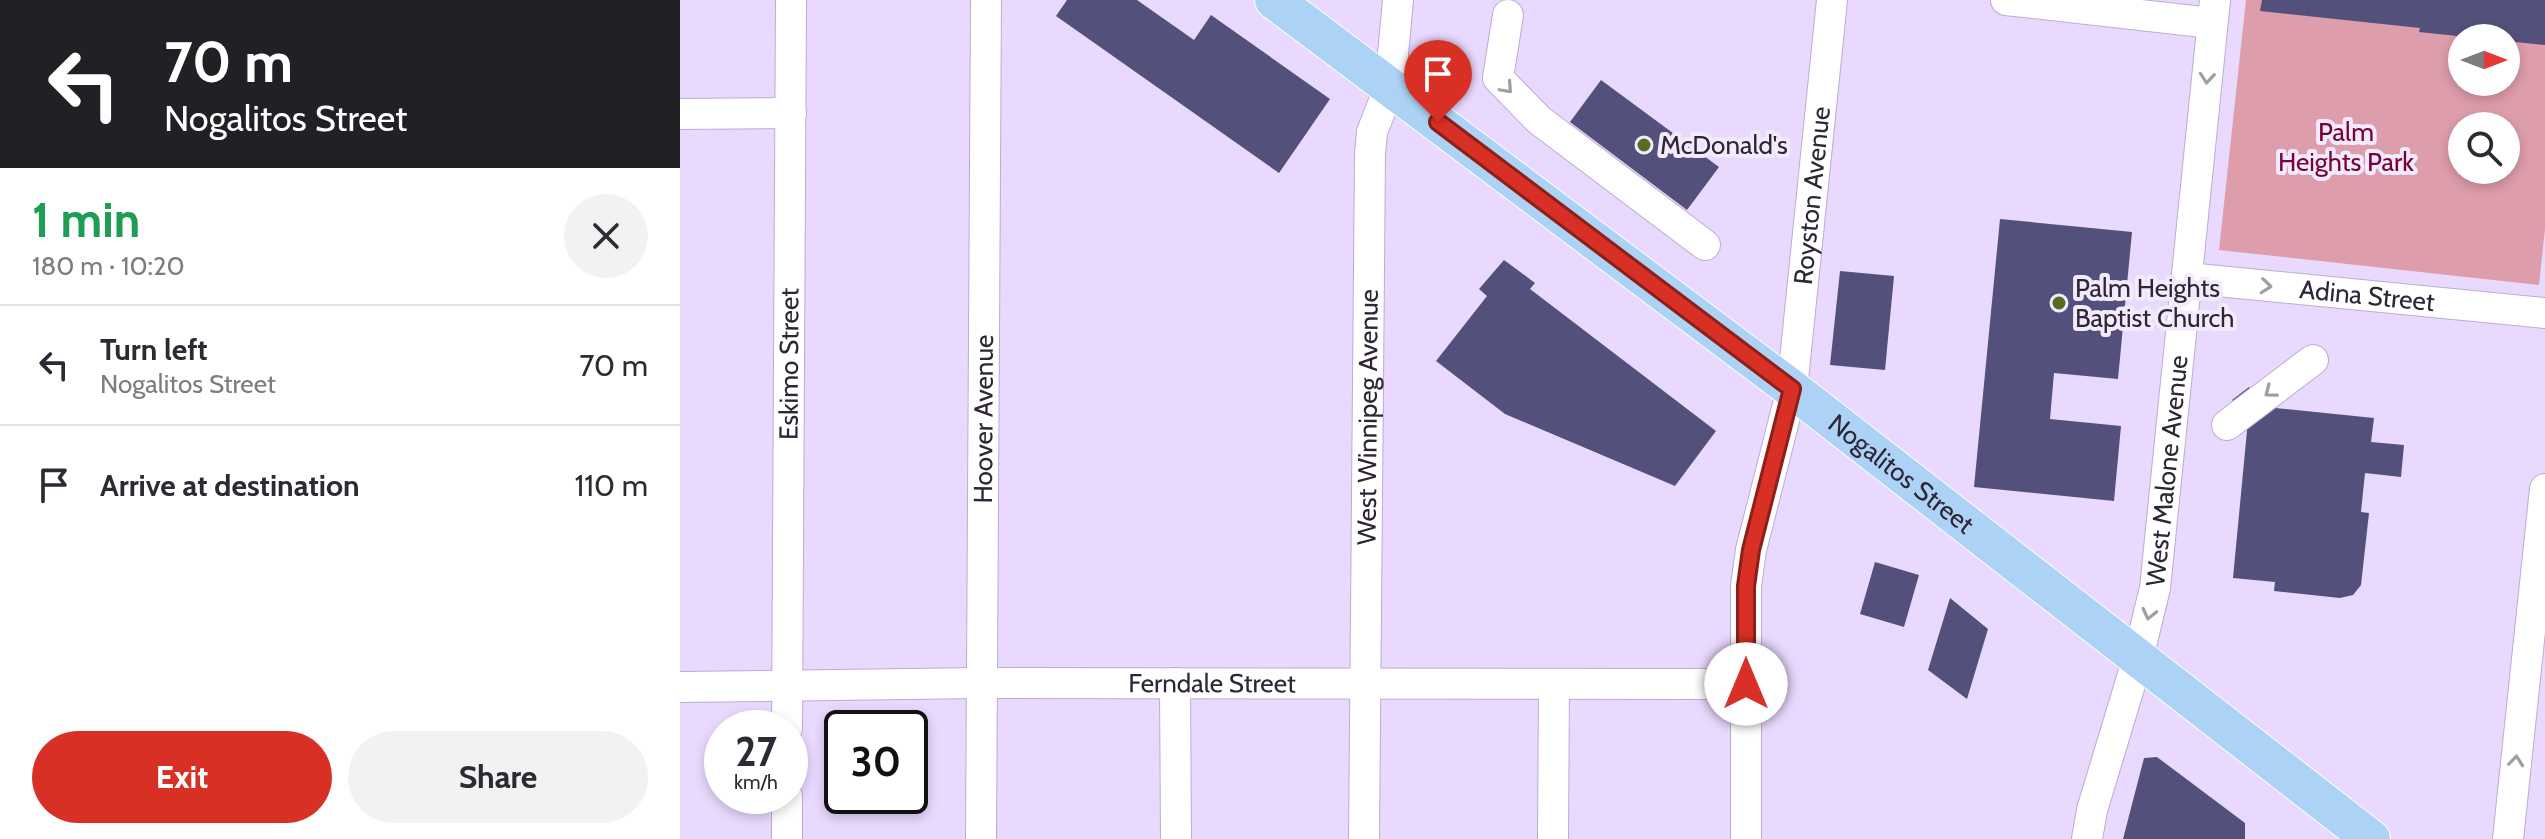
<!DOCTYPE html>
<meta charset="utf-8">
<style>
body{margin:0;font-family:Cabin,sans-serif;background:#f2f2f3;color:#2b2b33;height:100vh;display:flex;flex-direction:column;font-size:30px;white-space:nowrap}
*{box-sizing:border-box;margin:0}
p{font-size:26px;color:#7c7c81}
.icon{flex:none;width:44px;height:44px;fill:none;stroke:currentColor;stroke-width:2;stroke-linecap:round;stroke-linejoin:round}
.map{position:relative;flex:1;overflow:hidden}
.panel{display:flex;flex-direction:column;background:#fff;width:680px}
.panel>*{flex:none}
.banner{background:#202124;color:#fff;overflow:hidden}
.needle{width:52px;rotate:90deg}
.controls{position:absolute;left:1768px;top:24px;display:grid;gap:16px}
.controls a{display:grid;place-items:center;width:72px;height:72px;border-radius:50%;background:#fff;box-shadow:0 4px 12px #0003;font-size:40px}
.speed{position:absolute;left:24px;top:710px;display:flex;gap:16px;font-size:40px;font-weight:700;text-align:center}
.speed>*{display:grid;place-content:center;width:104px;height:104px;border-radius:50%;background:#fff;box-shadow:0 4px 12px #0003;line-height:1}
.speed small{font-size:20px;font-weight:400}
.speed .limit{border:4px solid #111;border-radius:12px;background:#fff;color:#111}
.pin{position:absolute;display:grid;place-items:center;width:68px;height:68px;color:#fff;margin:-82px -34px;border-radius:50% 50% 50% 0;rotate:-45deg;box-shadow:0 0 8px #0007}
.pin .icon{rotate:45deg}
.me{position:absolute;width:88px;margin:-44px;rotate:0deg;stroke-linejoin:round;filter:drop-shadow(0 0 6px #0008)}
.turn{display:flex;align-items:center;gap:28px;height:168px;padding:0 32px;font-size:36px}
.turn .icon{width:104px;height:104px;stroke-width:2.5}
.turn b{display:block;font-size:56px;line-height:68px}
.round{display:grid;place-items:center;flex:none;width:84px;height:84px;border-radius:42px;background:#f2f2f3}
.head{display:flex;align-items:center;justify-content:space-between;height:136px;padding:0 32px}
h1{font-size:48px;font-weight:700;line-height:60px;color:#1e9e55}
.button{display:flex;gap:16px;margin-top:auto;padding:16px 32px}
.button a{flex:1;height:92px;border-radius:48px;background:#d93025;color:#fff;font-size:32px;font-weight:700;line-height:92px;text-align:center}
.button a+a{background:#f2f2f3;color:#2b2b33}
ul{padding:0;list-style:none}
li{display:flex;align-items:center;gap:24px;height:120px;padding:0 32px;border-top:2px solid #e1e1e2}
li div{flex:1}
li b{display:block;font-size:30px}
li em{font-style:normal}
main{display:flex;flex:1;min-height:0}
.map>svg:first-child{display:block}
.green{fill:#de9daa;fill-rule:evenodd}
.building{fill:#53517b}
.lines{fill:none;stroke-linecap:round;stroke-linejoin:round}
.minor-casing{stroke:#beaad7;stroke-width:32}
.major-casing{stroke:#fff;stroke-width:40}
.minor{stroke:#fff;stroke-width:30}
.major{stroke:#acd3f5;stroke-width:38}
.oneway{stroke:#a19da5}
.route-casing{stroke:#8d1f18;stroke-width:20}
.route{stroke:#d93025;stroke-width:14}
.poi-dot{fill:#556e20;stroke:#f2eafd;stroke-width:3}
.labels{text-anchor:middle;stroke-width:8;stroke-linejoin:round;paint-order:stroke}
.park-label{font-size:26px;fill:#7b0036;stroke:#f2eafd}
.poi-label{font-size:26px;fill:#2e2637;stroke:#f2eafd;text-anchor:start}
.street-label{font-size:26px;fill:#2e2637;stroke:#f2eafd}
</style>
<main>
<section class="panel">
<div class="banner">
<div class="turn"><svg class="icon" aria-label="left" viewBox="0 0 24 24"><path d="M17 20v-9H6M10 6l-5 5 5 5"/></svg><div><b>70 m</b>Nogalitos Street</div></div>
</div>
<div class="head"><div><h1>1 min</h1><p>180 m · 10:20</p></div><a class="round"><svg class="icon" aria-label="close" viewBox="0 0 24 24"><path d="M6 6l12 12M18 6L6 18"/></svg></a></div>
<ul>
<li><svg class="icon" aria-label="left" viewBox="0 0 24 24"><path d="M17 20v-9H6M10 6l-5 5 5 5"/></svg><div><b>Turn left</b><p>Nogalitos Street</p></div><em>70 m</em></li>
<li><svg class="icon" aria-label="arrive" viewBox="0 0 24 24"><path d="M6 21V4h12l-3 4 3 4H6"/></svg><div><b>Arrive at destination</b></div><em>110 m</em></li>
</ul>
<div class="button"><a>Exit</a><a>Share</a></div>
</section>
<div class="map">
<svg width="1865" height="839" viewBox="0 0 1865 839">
<rect width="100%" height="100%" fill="#e9d9fe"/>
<path class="green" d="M1566 0H1865V229L1859 285 1539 250ZM1782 38H1826V82H1782ZM1782 126H1826V170H1782Z"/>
<path class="building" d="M387 0H457L514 40 531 15 650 99 599 173 376 16Z
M1582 0H1865V45L1826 41V38H1796L1739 32 1740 28 1580 11Z
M921 80 1039 167 1007 210 890 122Z
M1320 219 1452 232 1438 379 1374 373 1370 419 1441 426 1434 501 1294 487Z
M824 260 855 283 850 289 1036 431 995 486 825 414 756 361 807 296 799 289Z
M1160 271 1214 276 1205 370 1150 365Z
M1569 387 1585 407 1694 418 1691 442 1724 445 1721 477 1685 473 1681 512 1689 513 1681 585 1673 595 1660 598 1594 591 1595 582 1553 578 1568 420 1552 400Z
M1195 562 1239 575 1224 627 1180 614Z
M1270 598 1308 629 1287 699 1248 670Z
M1477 757 1565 823V839H1443L1464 758Z"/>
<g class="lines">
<defs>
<g id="minor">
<path d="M1326 0 1532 23"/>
<path d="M828 15 818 78 859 120 1025 245"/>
<path d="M0 114 111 113"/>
<path id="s1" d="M1508 278 1865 313"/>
<path d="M1547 425 1633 360"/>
<path d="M495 683 496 839"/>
<path id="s2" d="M0 687 301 683 1066 684"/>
<path id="s3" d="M107 728 111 0"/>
<path d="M107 839V796"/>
<path id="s4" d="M301 839 306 0"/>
<path id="s5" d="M684 839 690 154 692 132 710 86 718 0"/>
<path d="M873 839 874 684"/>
<path id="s6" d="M1066 839V586L1071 550 1112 389 1152 0"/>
<path id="s7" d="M1407 839 1412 810 1458 658 1475 588 1535 0"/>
<path d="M1828 839 1865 489"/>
</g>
<g id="major">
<path id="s8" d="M594 0 1112 389 1691 839"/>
</g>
</defs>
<use href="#minor" class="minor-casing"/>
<use href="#major" class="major-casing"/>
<use href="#minor" class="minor"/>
<use href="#major" class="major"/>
</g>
<defs><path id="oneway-chevron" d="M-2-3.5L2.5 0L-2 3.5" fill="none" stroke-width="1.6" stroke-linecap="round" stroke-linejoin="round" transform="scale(2)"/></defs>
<g class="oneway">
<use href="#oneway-chevron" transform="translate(1527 78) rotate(95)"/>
<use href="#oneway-chevron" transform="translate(827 88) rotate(48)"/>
<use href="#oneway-chevron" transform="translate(1586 286) rotate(6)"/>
<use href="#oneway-chevron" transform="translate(1590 392) rotate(143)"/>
<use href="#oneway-chevron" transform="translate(1469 614) rotate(103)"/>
<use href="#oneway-chevron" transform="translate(1836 761) rotate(-84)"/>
</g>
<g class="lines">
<defs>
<path id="route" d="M758 122 1112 389 1071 550 1066 586V684"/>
</defs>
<use href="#route" class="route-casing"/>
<use href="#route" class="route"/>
</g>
<g class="poi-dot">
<circle cx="964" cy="145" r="8"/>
<circle cx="1379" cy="303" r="8"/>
</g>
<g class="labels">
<g class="park-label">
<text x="1666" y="141">Palm<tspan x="1666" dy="30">Heights Park</tspan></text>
</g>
<g class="poi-label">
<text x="980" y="154">McDonald's</text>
<text x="1395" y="297">Palm Heights<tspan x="1395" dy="30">Baptist Church</tspan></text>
</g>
<g class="street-label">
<text dy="9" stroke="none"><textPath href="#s6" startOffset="650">Royston Avenue</textPath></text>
<text dy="9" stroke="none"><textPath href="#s1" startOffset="180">Adina Street</textPath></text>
<text dy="9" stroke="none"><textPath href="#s3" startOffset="364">Eskimo Street</textPath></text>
<text dy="9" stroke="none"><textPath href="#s5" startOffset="422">West Winnipeg Avenue</textPath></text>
<text dy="9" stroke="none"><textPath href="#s4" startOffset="420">Hoover Avenue</textPath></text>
<text dy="9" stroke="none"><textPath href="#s7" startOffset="378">West Malone Avenue</textPath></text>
<text dy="9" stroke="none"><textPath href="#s8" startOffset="786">Nogalitos Street</textPath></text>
<text dy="9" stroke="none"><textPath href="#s2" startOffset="532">Ferndale Street</textPath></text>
</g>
</g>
</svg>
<div class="controls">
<a><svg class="needle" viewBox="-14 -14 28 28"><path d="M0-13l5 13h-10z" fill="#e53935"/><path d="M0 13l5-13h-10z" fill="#7c7c81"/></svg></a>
<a><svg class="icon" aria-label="search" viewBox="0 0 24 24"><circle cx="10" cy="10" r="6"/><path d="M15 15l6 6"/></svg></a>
</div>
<div class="speed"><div>27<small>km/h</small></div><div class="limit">30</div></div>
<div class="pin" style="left:758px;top:122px;background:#d93025"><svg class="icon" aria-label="arrive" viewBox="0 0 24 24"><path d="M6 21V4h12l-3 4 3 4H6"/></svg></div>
<svg class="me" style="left:1066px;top:684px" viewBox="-20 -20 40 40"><circle r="19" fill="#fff"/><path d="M0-13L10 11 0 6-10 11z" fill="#d93025"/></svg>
</div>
</main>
